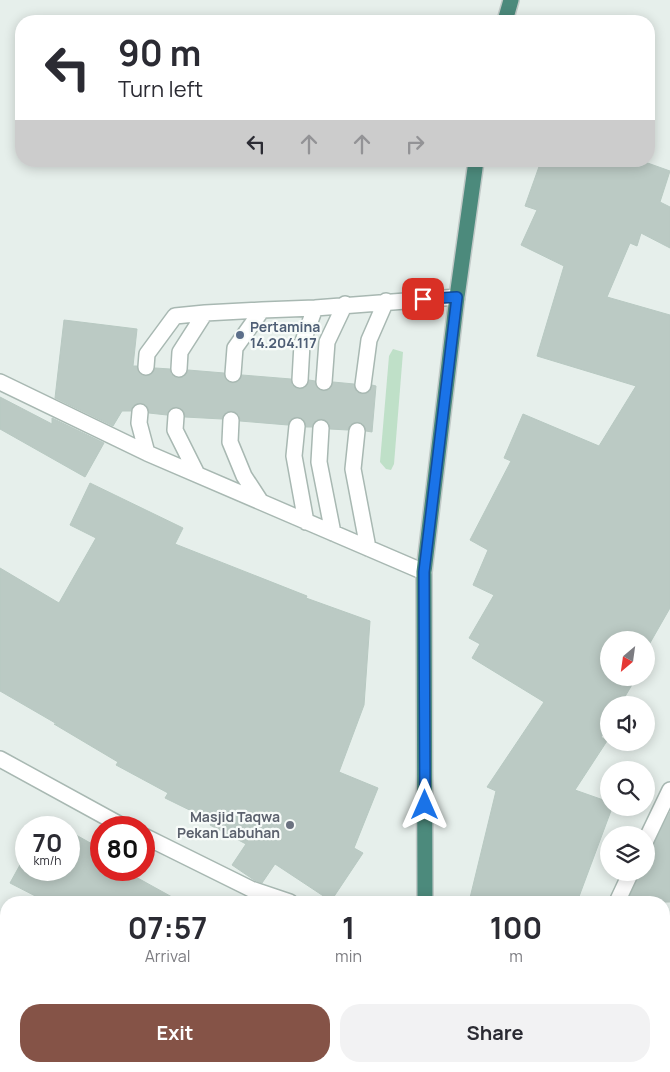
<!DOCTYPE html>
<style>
body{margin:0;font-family:Manrope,sans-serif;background:#f2f2f3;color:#2b2b33;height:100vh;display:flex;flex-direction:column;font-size:19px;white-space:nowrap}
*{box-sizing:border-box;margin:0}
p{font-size:16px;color:#7c7c81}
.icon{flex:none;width:28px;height:28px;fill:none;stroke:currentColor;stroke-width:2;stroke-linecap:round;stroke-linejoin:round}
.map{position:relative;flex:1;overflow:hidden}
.panel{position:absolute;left:0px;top:896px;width:670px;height:176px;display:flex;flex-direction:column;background:#fff;border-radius:20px 20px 0 0;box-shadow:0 2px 12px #0003}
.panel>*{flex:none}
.guide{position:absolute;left:15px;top:15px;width:640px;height:152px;border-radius:20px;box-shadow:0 2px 12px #0003;background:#fff;color:#2b2b33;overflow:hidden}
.needle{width:32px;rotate:209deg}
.controls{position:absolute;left:600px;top:631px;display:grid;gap:10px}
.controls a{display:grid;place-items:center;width:55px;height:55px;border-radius:50%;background:#fff;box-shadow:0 2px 12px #0003;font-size:25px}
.speed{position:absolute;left:15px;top:816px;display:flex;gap:10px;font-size:25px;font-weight:700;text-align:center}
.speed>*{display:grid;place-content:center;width:65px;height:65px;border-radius:50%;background:#fff;box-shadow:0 2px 12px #0003;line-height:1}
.speed small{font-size:12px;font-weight:400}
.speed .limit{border:8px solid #d22;background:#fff;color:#111}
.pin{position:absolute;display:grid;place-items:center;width:42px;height:42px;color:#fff;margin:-21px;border-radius:10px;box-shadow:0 2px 8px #0006}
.me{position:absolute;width:55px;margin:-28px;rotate:0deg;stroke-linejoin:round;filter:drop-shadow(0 0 4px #0008)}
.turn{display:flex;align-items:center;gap:18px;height:105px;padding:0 20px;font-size:22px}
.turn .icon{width:65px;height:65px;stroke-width:2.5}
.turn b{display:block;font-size:35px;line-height:42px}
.lanes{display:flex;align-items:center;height:48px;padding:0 20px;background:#0003;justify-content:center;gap:25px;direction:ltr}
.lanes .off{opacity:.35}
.eta{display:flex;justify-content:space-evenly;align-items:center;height:85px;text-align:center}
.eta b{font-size:30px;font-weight:700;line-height:35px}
.action{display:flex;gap:10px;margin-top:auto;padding:10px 20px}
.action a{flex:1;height:58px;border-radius:20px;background:#855347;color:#fff;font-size:20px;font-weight:700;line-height:58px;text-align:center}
.action a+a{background:#f2f2f3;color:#2b2b33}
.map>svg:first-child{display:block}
.green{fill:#bfe0c8}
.building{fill:#bbcac4;stroke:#b8c9c2}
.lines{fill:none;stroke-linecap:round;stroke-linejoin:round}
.service-casing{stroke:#a8b8b2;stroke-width:18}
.minor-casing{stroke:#a8b8b2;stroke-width:18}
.trunk-casing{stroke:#c2cac8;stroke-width:18}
.service{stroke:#fff;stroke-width:15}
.minor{stroke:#fff;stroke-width:15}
.trunk{stroke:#4c8a7c;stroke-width:15}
.route-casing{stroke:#114b97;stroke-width:12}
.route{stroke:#1a73e8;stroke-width:9}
.service-dot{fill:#5c6f8a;stroke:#f7fbf9;stroke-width:2}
.worship-dot{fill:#6b7280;stroke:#f7fbf9;stroke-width:2}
.labels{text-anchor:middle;stroke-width:4.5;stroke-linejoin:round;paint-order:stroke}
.service-label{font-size:14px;font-weight:bold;fill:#4e5e75;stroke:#f7fbf9;text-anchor:start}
.worship-label{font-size:14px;font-weight:bold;fill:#5b616d;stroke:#f7fbf9;text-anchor:end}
</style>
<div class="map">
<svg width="670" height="1072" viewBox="0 0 670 1072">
<rect width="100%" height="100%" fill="#e6efeb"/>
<path class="green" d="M393 349 403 352 394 464 391 470 386 469 380 462 389 356Z"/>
<path class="building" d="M541 161H642L670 171 660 202 670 207V248L641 233 637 246 630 243 607 297 670 315V608L646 650V640H609V678H636L620 705H609V725L601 737 607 741 575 790 609 802V808H612L577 902H469L496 791 487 787 544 702 472 658 480 644 469 638 494 595 473 585 488 550 470 540 511 461 504 458 523 414 599 446 636 386 537 356 564 266 521 245 537 210 525 206Z
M64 320 137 329 133 366H137L138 371 145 376 150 375 155 368 170 369 171 374 178 378 184 377 188 370 224 373 225 378 232 383 237 382 242 375 291 379 292 385 299 389 305 388 309 380 315 381 316 386 323 391 328 390 333 382 354 384 357 392 362 394 370 391 372 385 376 386 372 432 366 431 363 424 357 422 350 425 348 430 330 429 329 423 322 419 316 420 312 427H306L303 419 297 417 290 420 288 425 240 421 239 415 232 411 226 412 222 419 185 417 184 412 177 407 172 408 167 415 149 413 146 405 140 403 133 406 131 411H122L113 426 55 398Z
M0 397 52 424V418L104 443 85 477 0 429Z
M90 483 183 528 175 544 307 596 306 598 370 621 364 705 339 772 378 788 354 848 363 853 331 901 275 864 262 883 254 880 232 865 246 844 210 825 212 821 165 798 168 793 116 765 118 762 54 724H57L0 691V568L59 603 96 538 70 525Z
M670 812V902H627L640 872H646V849L651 848 654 844Z
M45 819 62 828H40Z
M69 831 101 849V870H137L134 876 181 902H47L10 883 26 854V870H69Z"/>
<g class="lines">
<defs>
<path id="service" d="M146 367 147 354 175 316 205 313
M179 369 180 352 205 313 262 310
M233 374 235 348 262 310 315 308 457 297
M300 380 302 344 315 308
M0 382 147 453 261 502
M324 382 327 342 345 304
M363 385 369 340 386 301
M140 412 139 423 147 453
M176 416 175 430 197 474
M231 420 230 442 244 476 261 502 424 572
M297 426 294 456 306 522
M321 428 319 462 333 533
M357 431 353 469 368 548"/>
<path id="minor" d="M0 759 126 828
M144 836 251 889 290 902
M646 840 670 790
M617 902 631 872
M536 1072 539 1066"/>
<path id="trunk" d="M505 21 511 0
M425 902 424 572 457 297 476 161
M422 1072 423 1066"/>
</defs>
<use href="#service" class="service-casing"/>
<use href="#minor" class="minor-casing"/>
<use href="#trunk" class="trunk-casing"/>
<use href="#service" class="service"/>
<use href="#minor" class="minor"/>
<use href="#trunk" class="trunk"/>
</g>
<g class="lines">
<defs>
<path id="route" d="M423 299 457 297 424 572 425 805"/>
</defs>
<use href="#route" class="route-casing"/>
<use href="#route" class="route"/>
</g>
<circle class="service-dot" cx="240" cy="335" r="5"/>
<circle class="worship-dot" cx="290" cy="825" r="5"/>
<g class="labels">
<g class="service-label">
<text x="250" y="332">Pertamina<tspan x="250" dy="16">14.204.117</tspan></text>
</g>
<g class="worship-label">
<text x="280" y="822">Masjid Taqwa<tspan x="280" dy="16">Pekan Labuhan</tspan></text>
</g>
</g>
</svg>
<div class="controls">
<a><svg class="needle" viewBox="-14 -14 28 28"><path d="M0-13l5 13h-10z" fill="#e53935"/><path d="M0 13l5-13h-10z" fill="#7c7c81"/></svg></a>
<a><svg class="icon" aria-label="sound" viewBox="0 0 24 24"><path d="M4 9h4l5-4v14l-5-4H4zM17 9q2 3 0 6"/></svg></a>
<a><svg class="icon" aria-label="search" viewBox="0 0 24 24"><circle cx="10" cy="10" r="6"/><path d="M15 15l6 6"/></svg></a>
<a><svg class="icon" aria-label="layers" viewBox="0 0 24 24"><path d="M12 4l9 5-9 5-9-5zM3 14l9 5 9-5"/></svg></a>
</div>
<div class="speed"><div>70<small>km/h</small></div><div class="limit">80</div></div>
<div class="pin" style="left:423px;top:299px;background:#d93025"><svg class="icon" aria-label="arrive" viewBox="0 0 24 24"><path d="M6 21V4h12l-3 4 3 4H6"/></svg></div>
<svg class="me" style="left:425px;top:805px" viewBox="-20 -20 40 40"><path d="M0-17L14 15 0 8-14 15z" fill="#1a73e8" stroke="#fff" stroke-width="4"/></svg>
<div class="guide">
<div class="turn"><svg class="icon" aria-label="left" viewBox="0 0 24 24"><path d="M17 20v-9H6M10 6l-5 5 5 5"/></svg><div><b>90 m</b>Turn left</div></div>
<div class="lanes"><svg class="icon" aria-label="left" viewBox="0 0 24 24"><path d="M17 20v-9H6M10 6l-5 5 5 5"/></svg><svg class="icon off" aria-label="ahead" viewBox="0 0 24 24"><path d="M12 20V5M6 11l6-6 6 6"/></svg><svg class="icon off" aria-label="ahead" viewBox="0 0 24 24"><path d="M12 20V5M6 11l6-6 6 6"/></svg><svg class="icon off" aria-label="right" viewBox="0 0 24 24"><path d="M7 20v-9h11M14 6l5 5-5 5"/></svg></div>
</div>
<section class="panel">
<div class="eta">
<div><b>07:57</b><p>Arrival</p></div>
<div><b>1</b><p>min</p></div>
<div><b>100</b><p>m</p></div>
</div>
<div class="action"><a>Exit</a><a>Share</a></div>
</section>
</div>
